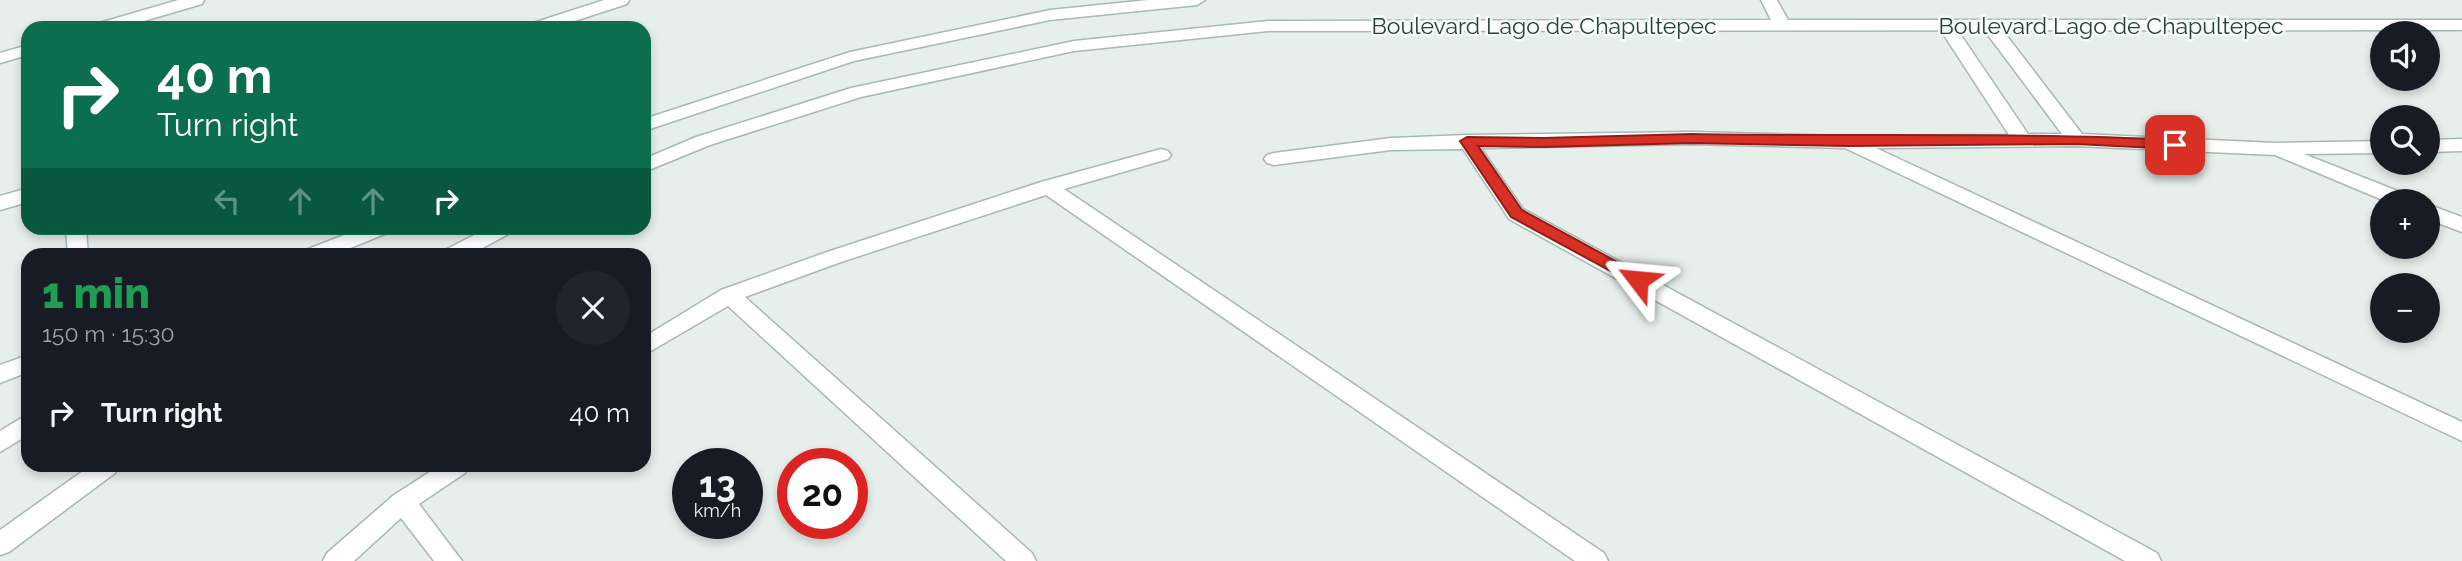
<!DOCTYPE html>
<meta charset="utf-8">
<style>
body{margin:0;font-family:Raleway,sans-serif;background:#20242c;color:#f1f3f6;height:100vh;display:flex;flex-direction:column;font-size:26px;white-space:nowrap}
*{box-sizing:border-box;margin:0}
p{font-size:23px;color:#9ea1a6}
.icon{flex:none;width:38px;height:38px;fill:none;stroke:currentColor;stroke-width:2;stroke-linecap:round;stroke-linejoin:round}
.map{position:relative;flex:1;overflow:hidden}
.panel{position:absolute;left:21px;top:248px;width:630px;height:224px;display:flex;flex-direction:column;background:#171b24;border-radius:21px;box-shadow:0 4px 10px #0003}
.panel>*{flex:none}
.hud{position:absolute;left:21px;top:21px;width:630px;height:214px;border-radius:21px;box-shadow:0 4px 10px #0003;background:#0b6e4f;color:#fff;overflow:hidden}
.buttons{position:absolute;left:2370px;top:21px;display:grid;gap:14px}
.buttons a{display:grid;place-items:center;width:70px;height:70px;border-radius:50%;background:#171b24;box-shadow:0 4px 10px #0003;font-size:35px}
.speed{position:absolute;left:672px;top:448px;display:flex;gap:14px;font-size:35px;font-weight:700;text-align:center}
.speed>*{display:grid;place-content:center;width:91px;height:91px;border-radius:50%;background:#171b24;box-shadow:0 4px 10px #0003;line-height:1}
.speed small{font-size:18px;font-weight:400}
.speed .limit{border:10px solid #d22;background:#fff;color:#111}
.pin{position:absolute;display:grid;place-items:center;width:60px;height:60px;color:#fff;margin:-30px;border-radius:14px;box-shadow:0 4px 10px #0006}
.me{position:absolute;width:77px;margin:-38px;rotate:299deg;stroke-linejoin:round;filter:drop-shadow(0 0 5px #0008)}
.turn{display:flex;align-items:center;gap:24px;height:147px;padding:0 21px;font-size:32px}
.turn .icon{width:91px;height:91px;stroke-width:2.5}
.turn b{display:block;font-size:49px;line-height:60px}
.lanes{display:flex;align-items:center;height:66px;padding:0 21px;background:#0003;justify-content:center;gap:35px;direction:ltr}
.lanes .off{opacity:.35}
.round{display:grid;place-items:center;flex:none;width:74px;height:74px;border-radius:37px;background:#20242c}
.headline{display:flex;align-items:center;justify-content:space-between;height:119px;padding:0 21px}
h1{font-size:42px;font-weight:800;line-height:52px;color:#1e9e55}
ul{padding:0;list-style:none}
li{display:flex;align-items:center;gap:21px;height:91px;padding:0 21px}
li div{flex:1}
li b{display:block;font-size:26px}
li em{font-style:normal}
.map>svg:first-child{display:block}
.lines{fill:none;stroke-linecap:round;stroke-linejoin:round}
.service-casing{stroke:#a8b8b2;stroke-width:3}
.minor-casing{stroke:#a8b8b2;stroke-width:3}
.service{fill:#fff;fill-rule:evenodd}
.minor{fill:#fff;fill-rule:evenodd}
.route{fill:#d93025;stroke:#8d1f18;stroke-width:2}
.labels{text-anchor:middle;stroke-width:5;stroke-linejoin:round;paint-order:stroke}
.street-label{font-size:23px;fill:#24423a;stroke:#f7fbf9}
</style>
<div class="map">
<svg width="2462" height="561" viewBox="0 0 2462 561">
<rect width="100%" height="100%" fill="#e6efeb"/>
<g class="lines">
<defs>
<path id="service" d="M178 0H204L202 4 120 28H93L96 24Z
M604 0H629L627 4 553 28H527L530 24Z
M1946 21 1952 22 2028 134H2062L1985 31 1982 27 1985 23H1997L2082 134 2275 143 2382 141V153L2304 154 2410 196 2413 201H2385L2275 155 2076 146 1876 148 2462 422V441L1845 148 1692 144 1481 148 1523 209 2157 553 2161 561H2125L1509 219 1463 149 1391 150 1274 165 1267 163 1264 159 1267 155 1274 153 1391 138 1467 135 1692 132 1847 136 2009 135 1938 26Z
M28 45V55L0 63V53Z
M2462 139V151L2427 152V140Z
M1161 149 1168 151 1171 155 1168 159 1064 189 1604 553 1608 561H1575L1046 195 841 262 745 297 1032 553 1036 561H1006L728 306 644 355V337L721 290 827 252 1041 182Z
M28 188V202L0 210V196Z
M2427 204 2462 217V232L2427 219Z
M66 228H86L88 256H68Z
M28 355V372L0 383V365Z
M439 466H469L465 473 419 504 462 561H434L401 518 354 561H323L327 553 394 495Z"/>
<path id="minor" d="M1148 0H1205L1197 5 1050 20 854 61 644 131V119L850 52 1050 10Z
M1761 0H1777L1788 20H2462V30L1268 31 1074 51 861 97 710 145 644 172V159L696 137 851 88 1074 41 1268 21 1771 20Z
M362 228H390L387 233 331 256H300L303 251Z
M488 228H513L510 233 468 256H440L443 251Z
M28 414V435L0 452V431Z
M90 466H119L115 473 9 552 0 555V530Z"/>
</defs>
<use href="#service" class="service-casing"/>
<use href="#minor" class="minor-casing"/>
<use href="#service" class="service"/>
<use href="#minor" class="minor"/>
</g>
<path class="route" d="M1692 134C1853 137 2014 132 2175 140L2182 145 2175 149 2076 144 1847 146 1692 143 1543 147 1478 146 1522 210 1643 276 1646 280 1643 284 1638 286 1511 217 1460 141 1467 137 1543 138Z"/>
<g class="labels">
<g class="street-label">
<text x="1544" y="34">Boulevard Lago de Chapultepec</text>
<text x="2111" y="34">Boulevard Lago de Chapultepec</text>
</g>
</g>
</svg>
<div class="buttons">
<a><svg class="icon" aria-label="sound" viewBox="0 0 24 24"><path d="M4 9h4l5-4v14l-5-4H4zM17 9q2 3 0 6"/></svg></a>
<a><svg class="icon" aria-label="search" viewBox="0 0 24 24"><circle cx="10" cy="10" r="6"/><path d="M15 15l6 6"/></svg></a>
<a>+</a>
<a>−</a>
</div>
<div class="speed"><div>13<small>km/h</small></div><div class="limit">20</div></div>
<div class="pin" style="left:2175px;top:145px;background:#d93025"><svg class="icon" aria-label="arrive" viewBox="0 0 24 24"><path d="M6 21V4h12l-3 4 3 4H6"/></svg></div>
<svg class="me" style="left:1638px;top:280px" viewBox="-20 -20 40 40"><path d="M0-17L14 15 0 8-14 15z" fill="#d93025" stroke="#fff" stroke-width="4"/></svg>
<div class="hud">
<div class="turn"><svg class="icon" aria-label="right" viewBox="0 0 24 24"><path d="M7 20v-9h11M14 6l5 5-5 5"/></svg><div><b>40 m</b>Turn right</div></div>
<div class="lanes"><svg class="icon off" aria-label="left" viewBox="0 0 24 24"><path d="M17 20v-9H6M10 6l-5 5 5 5"/></svg><svg class="icon off" aria-label="ahead" viewBox="0 0 24 24"><path d="M12 20V5M6 11l6-6 6 6"/></svg><svg class="icon off" aria-label="ahead" viewBox="0 0 24 24"><path d="M12 20V5M6 11l6-6 6 6"/></svg><svg class="icon" aria-label="right" viewBox="0 0 24 24"><path d="M7 20v-9h11M14 6l5 5-5 5"/></svg></div>
</div>
<section class="panel">
<div class="headline"><div><h1>1 min</h1><p>150 m · 15:30</p></div><a class="round"><svg class="icon" aria-label="close" viewBox="0 0 24 24"><path d="M6 6l12 12M18 6L6 18"/></svg></a></div>
<ul>
<li><svg class="icon" aria-label="right" viewBox="0 0 24 24"><path d="M7 20v-9h11M14 6l5 5-5 5"/></svg><div><b>Turn right</b></div><em>40 m</em></li>
</ul>
</section>
</div>
